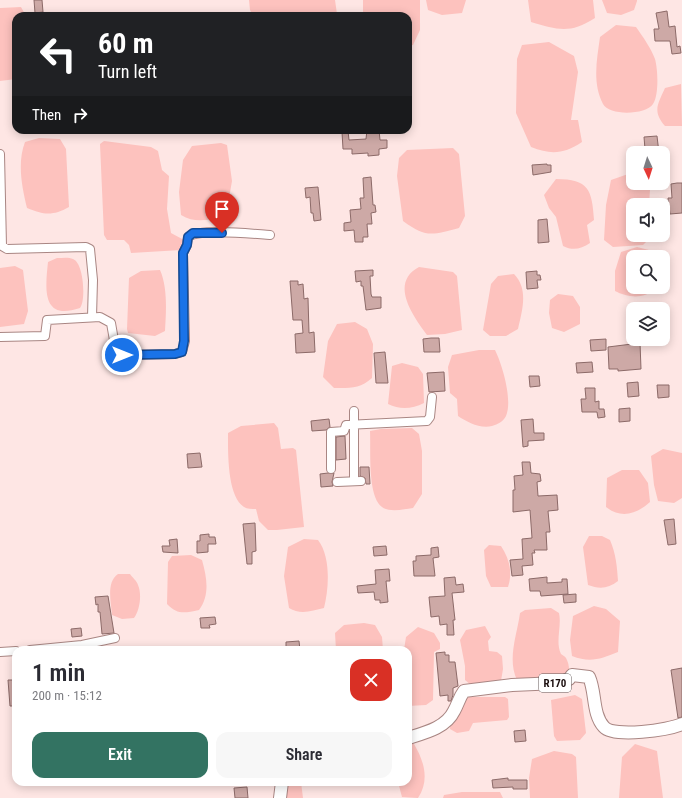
<!DOCTYPE html>
<meta charset="utf-8">
<style>
body{margin:0;font-family:"Roboto Condensed",sans-serif;background:#f7f7f7;color:#2b2b33;height:100vh;display:flex;flex-direction:column;font-size:15px;white-space:nowrap}
*{box-sizing:border-box;margin:0}
p{font-size:13px;color:#7c7c81}
.icon{flex:none;width:22px;height:22px;fill:none;stroke:currentColor;stroke-width:2;stroke-linecap:round;stroke-linejoin:round}
.map{position:relative;flex:1;overflow:hidden}
.panel{position:absolute;left:12px;top:646px;width:400px;height:140px;display:flex;flex-direction:column;background:#fff;border-radius:12px;box-shadow:0 2px 10px #0003}
.panel>*{flex:none}
.guide{position:absolute;left:12px;top:12px;width:400px;height:122px;border-radius:12px;box-shadow:0 2px 10px #0003;background:#202124;color:#fff;overflow:hidden}
.needle{width:26px;rotate:176deg}
.fabs{position:absolute;left:626px;top:146px;display:grid;gap:8px}
.fabs a{display:grid;place-items:center;width:44px;height:44px;border-radius:8px;background:#fff;box-shadow:0 2px 10px #0003;font-size:20px}
.pin{position:absolute;display:grid;place-items:center;width:34px;height:34px;color:#fff;margin:-41px -17px;border-radius:50% 50% 50% 0;rotate:-45deg;box-shadow:0 0 4px #0007}
.pin .icon{rotate:45deg}
.me{position:absolute;width:44px;margin:-22px;rotate:90deg;stroke-linejoin:round;filter:drop-shadow(0 0 3px #0008)}
.turn{display:flex;align-items:center;gap:14px;height:84px;padding:0 20px;font-size:18px}
.turn .icon{width:52px;height:52px;stroke-width:2.5}
.turn b{display:block;font-size:28px;line-height:34px}
.then{display:flex;align-items:center;height:38px;padding:0 20px;background:#0003;gap:8px;font-size:15px}
.round{display:grid;place-items:center;flex:none;width:42px;height:42px;border-radius:12px;background:#f7f7f7}
.overview{display:flex;align-items:center;justify-content:space-between;height:68px;padding:0 20px}
h1{font-size:24px;font-weight:600;line-height:30px}
.primary-button{display:flex;gap:8px;margin-top:auto;padding:8px 20px}
.primary-button a{flex:1;height:46px;border-radius:12px;background:#337362;color:#fff;font-size:16px;font-weight:600;line-height:46px;text-align:center}
.primary-button a+a{background:#f7f7f7;color:#2b2b33}
.map>svg:first-child{display:block}
.water{fill:#fdc2be}
.building{fill:#cda9a6;stroke:#8c6a68}
.lines{fill:none;stroke-linecap:round;stroke-linejoin:round}
.minor-casing{stroke:#a98683;stroke-width:10}
.primary-casing{stroke:#a98683;stroke-width:14}
.minor{stroke:#fff;stroke-width:8}
.primary{stroke:#fff;stroke-width:12}
.route-casing{stroke:#114b97;stroke-width:10}
.route{stroke:#1a73e8;stroke-width:7}
.labels{text-anchor:middle;stroke-width:3;stroke-linejoin:round;paint-order:stroke}
.shield{fill:#fff;stroke:#605757;stroke-width:1}
.shield-label{font-size:11px;font-weight:bold;fill:#1c0f0f}
</style>
<div class="map">
<svg width="682" height="798" viewBox="0 0 682 798">
<rect width="100%" height="100%" fill="#fee6e4"/>
<path class="water" d="M249 0H335L337 14 329 16H253L250 10Z
M363 0H420V30L413 45 408 46V16H363Z
M426 0H466L462 13 442 15 428 10Z
M528 0H593L595 18C570 34 558 30 531 22Z
M602 0H637V1L634 10 621 15 607 13Z
M21 7 26 16H16V79L0 81V8Z
M616 25 636 27C643 37 651 48 655 59 658 70 659 95 653 104 646 115 609 116 603 104 592 83 597 59 600 37Z
M549 42 574 56 578 72 571 120H578L582 142C564 154 551 155 531 147L516 113 517 59 522 45Z
M681 84 682 126H665C652 111 658 104 665 88Z
M39 138 60 139 66 149 69 207C53 216 44 215 27 208 22 187 17 163 25 142Z
M104 141 151 147 158 151 162 170 169 176 167 209 171 233 184 240 185 246 181 250 131 253 129 245 124 240H107L104 235 100 144Z
M221 143 227 145 232 181 226 215C210 220 196 224 181 215L179 192 183 160 192 146Z
M453 148 459 154 465 216 459 228C432 235 426 238 403 221L397 176 399 158 407 150Z
M631 173 633 174V183H648L650 190 649 205H633V235H648V240L643 245 613 247 604 240 606 205 611 180Z
M556 179C589 179 592 190 594 220L587 225 590 243C581 249 573 251 563 246L556 217 549 208 544 195Z
M637 247 649 250 651 257H633V287H654V289C644 300 626 297 615 291V271L621 252Z
M57 258C62 258 69 257 73 259 84 263 86 301 80 308 42 321 45 290 48 262Z
M15 266 23 270 28 311 24 324 0 327V268Z
M419 267 453 272 457 276 462 330 445 334 427 335C413 316 389 283 419 267Z
M160 270C168 288 166 313 165 331L155 336 128 333 127 329 129 278 141 271Z
M514 274C529 289 522 311 518 329L506 336H490L483 330 491 284 498 276Z
M558 294 573 296 580 307V324L564 332 552 328 549 313 550 300Z
M355 322 367 329 373 344 372 378C360 389 350 388 334 388L323 377 328 341 337 324Z
M479 350H495C502 364 513 400 506 416 503 422 498 424 492 426 480 429 467 422 458 416L457 399 450 393 448 367 452 355Z
M402 363 418 367 423 374 424 403C412 409 400 410 388 404L392 366Z
M274 423 278 428 281 449 293 448 296 450 304 527 277 530H268L259 521 256 509C252 509 247 509 244 507 227 496 228 452 228 433L241 426Z
M412 428 419 434 422 451V494L413 508C405 509 390 513 382 507 367 496 371 449 370 431L381 429Z
M663 449 682 453V498L674 503 658 501 654 485 651 456Z
M622 470H639L648 483 650 502C637 514 621 519 606 507L607 478Z
M589 536H602L610 540C616 554 617 566 618 581 608 589 599 589 588 585L583 547Z
M304 539 318 540C331 557 329 588 324 608 312 611 300 615 289 608L284 576 288 547Z
M489 545 501 546C509 558 513 572 508 587H491L486 576 484 550Z
M191 555 202 560C207 578 210 595 199 610 184 613 178 615 167 604L168 562 172 556Z
M118 574H130C132 577 137 581 138 585 142 594 140 610 134 618L122 619 112 615C111 602 106 582 118 574Z
M594 606 606 609 620 621 618 652C601 659 590 663 572 656L570 640 573 616Z
M551 608 559 613C562 626 555 642 561 654 562 655 565 656 566 658 569 663 570 671 568 676L517 680C507 659 517 635 520 613L525 610Z
M364 623 375 625 382 637 383 650H336L335 633 344 625Z
M485 626 491 637 488 641 489 651 497 652 502 656 503 669 501 681 471 685 465 680V666L460 640 466 630Z
M418 627 434 633 440 643V649L434 652 433 700 426 705 408 706V650H404L406 637Z
M575 695 582 699 586 733 580 740 557 741 554 736 551 700Z
M468 697H505L508 699 509 717 507 720 473 723 469 731 457 733 450 729C450 717 459 704 468 697Z
M408 744H414C424 761 430 780 418 798L402 797 398 782H408Z
M635 744 657 751 663 798H619L622 757Z
M554 751 572 754 576 757 578 798H530L529 778 532 759Z
M285 782H301L303 798H284Z
M462 792H500L503 798H443L444 795Z"/>
<path class="building" d="M34 0H42L43 12 35 13Z
M667 11 669 27 675 26 677 47 680 46 681 53 672 54 670 41H655L654 29H659L656 13Z
M367 130H379L380 140H387V148L379 149V155L368 156V153L352 154V149H343L342 132 348 131 349 140 366 139Z
M657 136 659 153H651V148L645 149 644 137Z
M547 164V165H551V172L533 175 532 165Z
M371 177 373 205H375L376 212 371 213 372 224H367L368 237H363V242H355L354 230 344 231V223L351 222 350 210 361 209 360 198H364L363 178Z
M677 183H682V213L670 214 668 198H672L671 184Z
M318 187 321 220 314 221 313 213H311L310 197 306 198 305 188Z
M547 219 549 242 538 243V220Z
M373 270V276H370L371 294 372 297H381V308L366 310 363 286H361V281L356 282 355 271Z
M537 271V275H540L541 280H537L538 288 527 289 526 272Z
M290 281H298V285L303 284 304 299 308 298 309 333 314 332 315 352 296 353 295 334 303 333 302 320H293Z
M431 338H439L440 352H424L423 339Z
M606 339V350L591 351 590 340Z
M640 343 641 369 618 371V369H609L608 347Z
M385 352 388 383H376L374 353Z
M592 362 593 372 577 373 576 363Z
M444 372 445 391 429 392 427 373Z
M529 376H539L540 386 530 387Z
M638 382 639 396 628 397 627 383Z
M657 385H669V397L658 398Z
M585 388H595V402L599 401V409H604L605 417 598 418 597 412H582L581 399H586Z
M630 408V421L619 422V409Z
M329 419 330 427 326 430 312 431 311 421Z
M533 419 534 433H544V440L528 441V446L523 447 521 420Z
M345 436 346 459 336 460V437Z
M200 453 202 467 188 468 187 454Z
M522 462H530L531 473 540 474 541 481 537 482 538 496 557 495 558 510 548 511 550 532H546L547 550H534L535 553H532L533 565 522 566 523 575 512 576 510 560 523 559 522 539 532 538 530 510 513 512V490H515L514 476 523 475Z
M360 467H369L370 484H366L365 478 360 476Z
M328 473H334L332 482 333 486 321 487 320 474Z
M674 519 676 544 668 545 664 520Z
M255 523 256 551 252 552V564H247L243 524Z
M209 534V537H215L216 544H208V552L197 553V541H200V535Z
M177 539 178 553 163 552 162 546H170L169 540Z
M386 546 387 555 374 556 373 547Z
M438 547 439 557 433 558 435 576H414L413 561H416V556L431 555V548Z
M389 569 390 581H386L388 602 380 603V600H375L374 592 358 593 357 586 376 584 375 570Z
M455 577 456 585 463 584 464 592 452 593 455 620H453L454 635H447V624L440 625 439 616 431 617 429 597 445 596 444 578Z
M547 577V583L562 582V579H567L568 594 541 596 540 591H530L529 579Z
M576 594V602L564 603 563 595Z
M108 596 114 633 102 634 100 612H98V604L96 605 95 597Z
M215 617 216 624 209 625 210 628H201L200 618Z
M81 628 82 636 72 637 71 629Z
M299 641 300 650H286V642Z
M445 652V655H449V662H455L458 686 453 688V695L451 701H448V695L440 696 437 663 436 653Z
M682 668V717L678 718 671 670Z
M8 680H16V706H10Z
M525 730 526 741 515 742 514 731Z
M508 778V780H527V789H513V787L493 788 492 780Z
M247 787 248 798H235L234 788Z"/>
<g class="lines">
<defs>
<path id="minor" d="M0 154 2 246 7 249 86 247 90 249 93 280 92 317
M0 337 45 336 47 320 100 317 111 323 116 352 122 355 175 354 182 352 185 341 183 253 187 245 188 237C200 228 254 234 270 235
M354 411V481
M331 469V432L344 431 346 425 427 421 430 417 432 397
M337 482 361 481
M30 650 82 645 115 638
M0 652 16 651"/>
<path id="primary" d="M408 738C424 733 446 728 454 711 458 704 459 698 464 691L512 685 558 683 569 679 572 675 589 677C596 692 592 714 604 727 614 738 669 730 682 724
M280 798 282 782"/>
</defs>
<use href="#minor" class="minor-casing"/>
<use href="#primary" class="primary-casing"/>
<use href="#minor" class="minor"/>
<use href="#primary" class="primary"/>
</g>
<g class="lines">
<defs>
<path id="route" d="M122 355 175 354 182 352 184 341 183 253 187 245 188 237 193 233H222"/>
</defs>
<use href="#route" class="route-casing"/>
<use href="#route" class="route"/>
</g>
<g class="labels">
<rect class="shield" x="539" y="674" width="32" height="18" rx="3"/>
<g class="shield-label">
<text x="555" y="687">R170</text>
</g>
</g>
</svg>
<div class="fabs">
<a><svg class="needle" viewBox="-14 -14 28 28"><path d="M0-13l5 13h-10z" fill="#e53935"/><path d="M0 13l5-13h-10z" fill="#7c7c81"/></svg></a>
<a><svg class="icon" aria-label="sound" viewBox="0 0 24 24"><path d="M4 9h4l5-4v14l-5-4H4zM17 9q2 3 0 6"/></svg></a>
<a><svg class="icon" aria-label="search" viewBox="0 0 24 24"><circle cx="10" cy="10" r="6"/><path d="M15 15l6 6"/></svg></a>
<a><svg class="icon" aria-label="layers" viewBox="0 0 24 24"><path d="M12 4l9 5-9 5-9-5zM3 14l9 5 9-5"/></svg></a>
</div>
<div class="pin" style="left:222px;top:233px;background:#d93025"><svg class="icon" aria-label="arrive" viewBox="0 0 24 24"><path d="M6 21V4h12l-3 4 3 4H6"/></svg></div>
<svg class="me" style="left:122px;top:355px" viewBox="-20 -20 40 40"><circle r="17" fill="#1a73e8" stroke="#fff" stroke-width="3"/><path d="M0-11L8 9 0 5-8 9z" fill="#fff"/></svg>
<div class="guide">
<div class="turn"><svg class="icon" aria-label="left" viewBox="0 0 24 24"><path d="M17 20v-9H6M10 6l-5 5 5 5"/></svg><div><b>60 m</b>Turn left</div></div>
<div class="then">Then<svg class="icon" aria-label="right" viewBox="0 0 24 24"><path d="M7 20v-9h11M14 6l5 5-5 5"/></svg></div>
</div>
<section class="panel">
<div class="overview"><div><h1>1 min</h1><p>200 m · 15:12</p></div><a class="round" style="background:#d93025;color:#fff"><svg class="icon" aria-label="close" viewBox="0 0 24 24"><path d="M6 6l12 12M18 6L6 18"/></svg></a></div>
<div class="primary-button"><a>Exit</a><a>Share</a></div>
</section>
</div>
